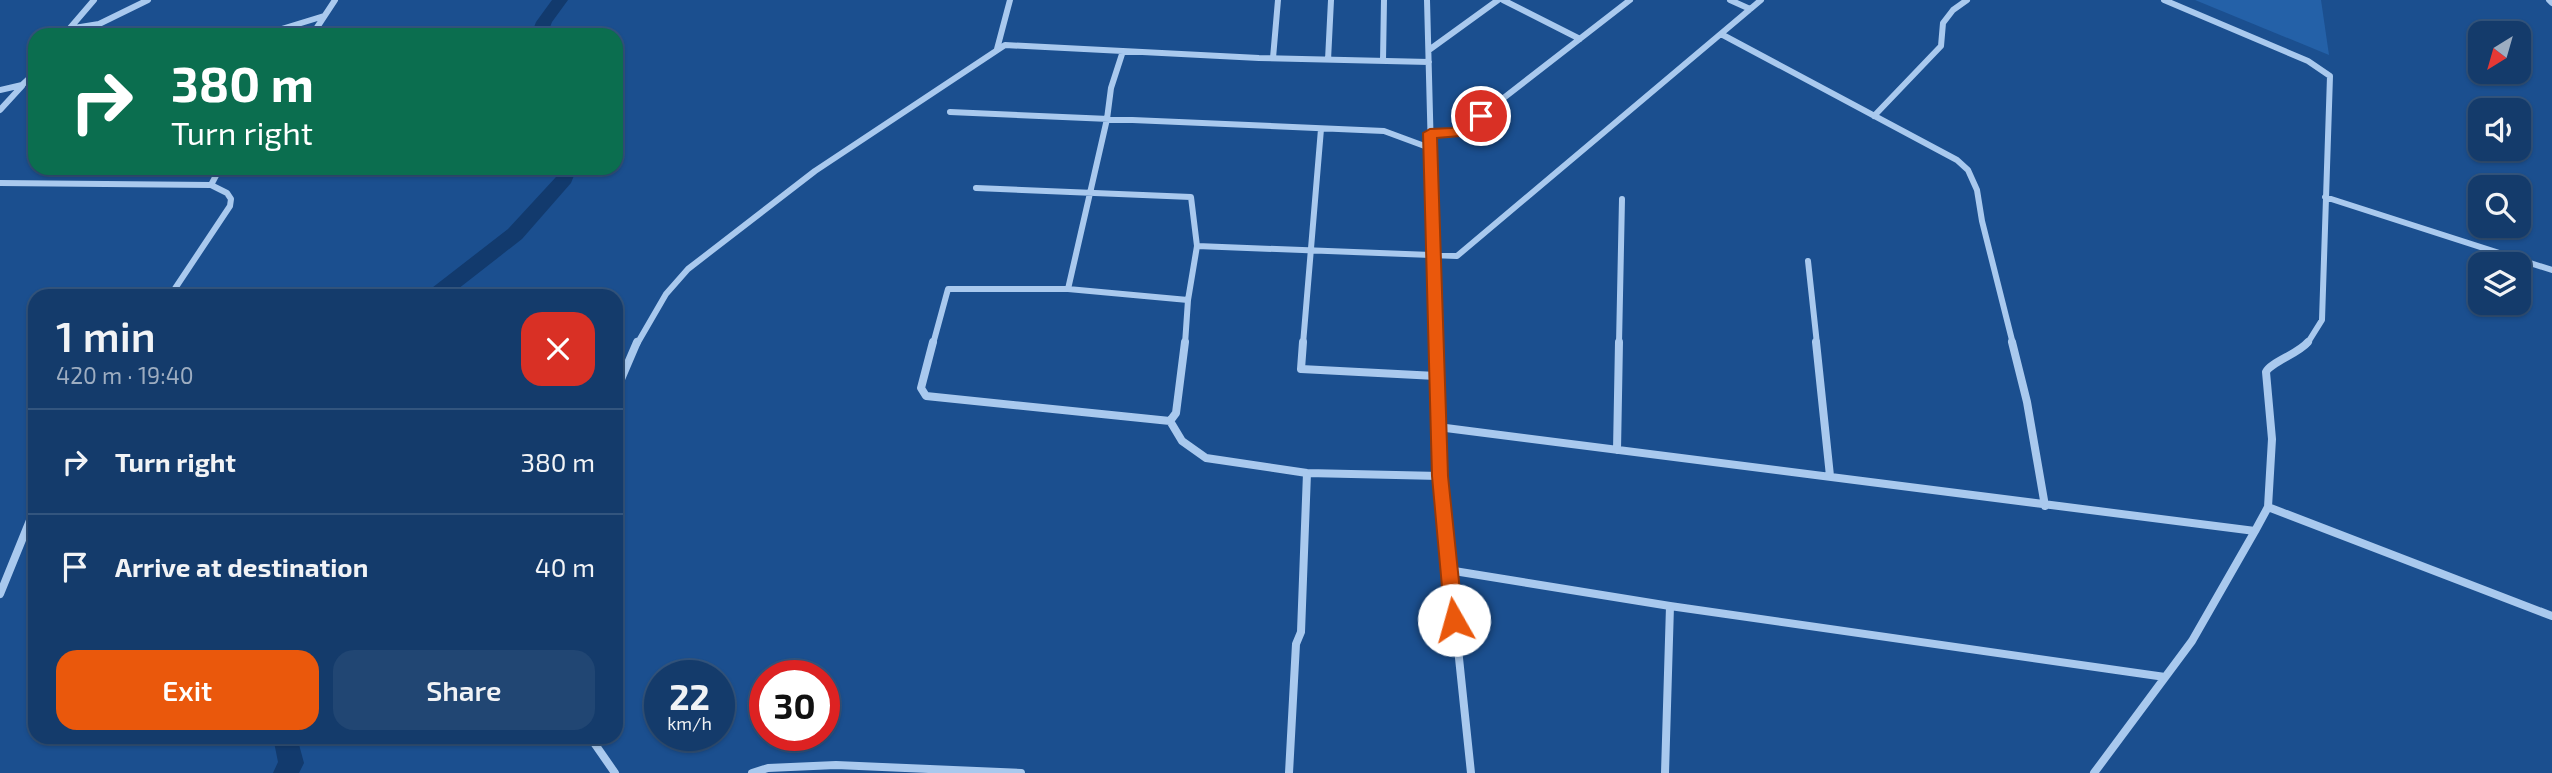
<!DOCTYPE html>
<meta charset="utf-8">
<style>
body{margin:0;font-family:"Exo 2",sans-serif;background:#214673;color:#f1f3f6;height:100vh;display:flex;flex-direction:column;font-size:26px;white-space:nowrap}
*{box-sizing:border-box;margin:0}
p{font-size:23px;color:#9dadc1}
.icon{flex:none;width:38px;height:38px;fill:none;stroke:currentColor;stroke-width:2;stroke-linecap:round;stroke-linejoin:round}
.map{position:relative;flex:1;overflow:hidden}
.drawer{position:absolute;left:28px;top:289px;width:595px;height:455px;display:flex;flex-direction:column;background:#143b6b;border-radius:21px;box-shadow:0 2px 5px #0004,0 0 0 2px #33557e}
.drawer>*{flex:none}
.top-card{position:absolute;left:28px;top:28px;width:595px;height:147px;border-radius:21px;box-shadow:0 2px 5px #0004,0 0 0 2px #33557e;background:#0b6e4f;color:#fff;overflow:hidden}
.needle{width:46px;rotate:217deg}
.buttons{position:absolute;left:2468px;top:21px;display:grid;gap:14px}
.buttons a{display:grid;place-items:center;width:63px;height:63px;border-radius:14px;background:#143b6b;box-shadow:0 2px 5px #0004,0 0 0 2px #33557e;font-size:35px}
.speed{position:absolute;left:644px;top:660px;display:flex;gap:14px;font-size:35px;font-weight:700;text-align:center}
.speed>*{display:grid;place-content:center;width:91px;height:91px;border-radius:50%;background:#143b6b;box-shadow:0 2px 5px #0004,0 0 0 2px #33557e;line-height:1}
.speed small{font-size:18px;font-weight:400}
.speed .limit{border:10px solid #d22;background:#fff;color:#111}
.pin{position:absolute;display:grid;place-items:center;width:60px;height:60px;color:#fff;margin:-30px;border:4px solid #fff;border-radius:50%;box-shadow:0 2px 7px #0007}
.me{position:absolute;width:77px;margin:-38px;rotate:353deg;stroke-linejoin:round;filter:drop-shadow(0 0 5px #0008)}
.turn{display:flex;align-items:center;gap:24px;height:147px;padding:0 28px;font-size:32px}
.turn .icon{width:91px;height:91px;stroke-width:2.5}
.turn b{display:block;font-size:49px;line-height:60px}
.round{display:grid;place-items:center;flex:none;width:74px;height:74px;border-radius:21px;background:#214673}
.headline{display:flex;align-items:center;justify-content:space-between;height:119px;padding:0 28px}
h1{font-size:42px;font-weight:600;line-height:52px}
.action{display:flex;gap:14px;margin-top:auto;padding:14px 28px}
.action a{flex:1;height:80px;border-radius:21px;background:#ea580c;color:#fff;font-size:28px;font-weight:600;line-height:80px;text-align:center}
.action a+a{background:#214673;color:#f1f3f6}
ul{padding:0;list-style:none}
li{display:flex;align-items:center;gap:21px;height:105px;padding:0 28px;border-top:2px solid #33557e}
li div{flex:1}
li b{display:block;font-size:26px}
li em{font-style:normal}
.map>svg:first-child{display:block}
.green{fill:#2461a8}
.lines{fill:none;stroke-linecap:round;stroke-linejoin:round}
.river{fill:#123a6d;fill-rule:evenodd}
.minor-far1{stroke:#a9c9ee;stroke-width:6}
.minor{stroke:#a9c9ee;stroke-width:8}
.route{fill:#ea580c;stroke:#983908;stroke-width:2}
</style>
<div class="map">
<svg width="2552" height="773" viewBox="0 0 2552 773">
<rect width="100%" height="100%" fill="#1b4f8f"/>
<path class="green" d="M2195 0H2321L2329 55Z"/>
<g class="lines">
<path class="river" d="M552 0H568L552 22 547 35H531L536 22Z
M559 168H577L571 183 522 239 449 296H425L428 291 508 229 556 177Z
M273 737H297L304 763 299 773H273L278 762Z"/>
<path class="minor-far1" d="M1427 0 1436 344
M1503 0 1580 39
M1730 0 1750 9
M2164 0 2308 61 2330 76 2322 320 2307 344
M2549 0 2552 3
M68 29 99 24 148 0
M1721 34 1957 160 1968 170 1977 190 1982 221 2013 344
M64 35 94 0
M262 35 324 16
M312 35 335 0
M997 49 1010 0
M1429 50 1498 0
M1273 58 1278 0
M1328 60 1331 0
M1383 61 1384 0
M0 90 22 85 35 73
M0 110 22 86
M950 112 1384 131 1430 148
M1874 116 1941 46 1943 23 1953 10 1967 0
M1430 133 1461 131 1630 0
M0 183 211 185
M976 188 1191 197 1197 246 1188 300 1185 344
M2325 197 2552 270
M1197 246 1457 256 1761 0
M1808 261 1817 344
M1068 289 1107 119 1111 88 1123 51
M170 296 230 206 231 199 227 193 211 185 220 168
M637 344 666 294 688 269 815 171 1005 45 1259 58 1429 62
M933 344 948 289H1068L1188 300
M1303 344 1321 129
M1619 344 1622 199"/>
<path class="minor" d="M933 342 921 388 926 396 1170 421
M1303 342 1301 369 1436 376
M1436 342 1440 476 1471 773
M1816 342 1830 476
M2012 342 2027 402 2045 506
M616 391 637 342
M1170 421 1176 413 1185 342
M1170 421 1182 441 1206 458 1307 473 1440 476
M1438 427 2255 531 2268 507 2272 439 2266 372C2271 362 2298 354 2308 342
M1617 450 1619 342
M2268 507 2552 616
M1448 570 1670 606 2165 677
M0 594 35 508
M590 737 615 773
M752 773 768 768 836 765 1021 773
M1289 773 1296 644 1301 632 1307 473
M1665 773 1670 606
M2094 773 2192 641 2255 531"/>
</g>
<path class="route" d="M1481 111 1486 113V119L1460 136 1437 138 1448 476 1463 620 1460 625 1454 628 1448 625 1445 620 1432 476 1423 133 1430 129 1452 128Z"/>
</svg>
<div class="buttons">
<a><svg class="needle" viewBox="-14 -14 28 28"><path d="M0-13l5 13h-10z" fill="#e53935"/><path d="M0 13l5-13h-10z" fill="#9dadc1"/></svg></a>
<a><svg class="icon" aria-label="sound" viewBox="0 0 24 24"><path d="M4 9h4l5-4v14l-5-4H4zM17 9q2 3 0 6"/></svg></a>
<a><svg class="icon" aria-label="search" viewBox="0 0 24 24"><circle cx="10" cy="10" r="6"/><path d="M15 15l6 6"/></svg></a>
<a><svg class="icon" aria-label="layers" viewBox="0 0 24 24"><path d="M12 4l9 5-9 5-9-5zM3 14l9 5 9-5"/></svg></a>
</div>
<div class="speed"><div>22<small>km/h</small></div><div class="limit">30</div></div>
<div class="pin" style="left:1481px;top:116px;background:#d93025"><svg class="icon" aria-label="arrive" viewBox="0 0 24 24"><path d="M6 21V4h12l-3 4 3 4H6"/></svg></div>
<svg class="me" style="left:1454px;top:620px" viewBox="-20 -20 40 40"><circle r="19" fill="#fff"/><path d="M0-13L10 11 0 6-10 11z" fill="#ea580c"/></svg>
<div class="top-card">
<div class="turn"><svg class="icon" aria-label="right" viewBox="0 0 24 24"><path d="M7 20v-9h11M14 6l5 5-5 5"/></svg><div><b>380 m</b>Turn right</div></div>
</div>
<section class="drawer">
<div class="headline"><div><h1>1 min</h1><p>420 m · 19:40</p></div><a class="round" style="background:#d93025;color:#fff"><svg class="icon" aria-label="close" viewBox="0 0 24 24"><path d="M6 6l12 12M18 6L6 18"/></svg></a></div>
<ul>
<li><svg class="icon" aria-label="right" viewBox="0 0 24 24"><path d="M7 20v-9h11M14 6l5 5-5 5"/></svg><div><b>Turn right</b></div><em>380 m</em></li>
<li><svg class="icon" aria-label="arrive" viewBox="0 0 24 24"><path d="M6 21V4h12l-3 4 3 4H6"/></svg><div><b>Arrive at destination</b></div><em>40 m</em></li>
</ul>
<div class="action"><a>Exit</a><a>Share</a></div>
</section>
</div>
